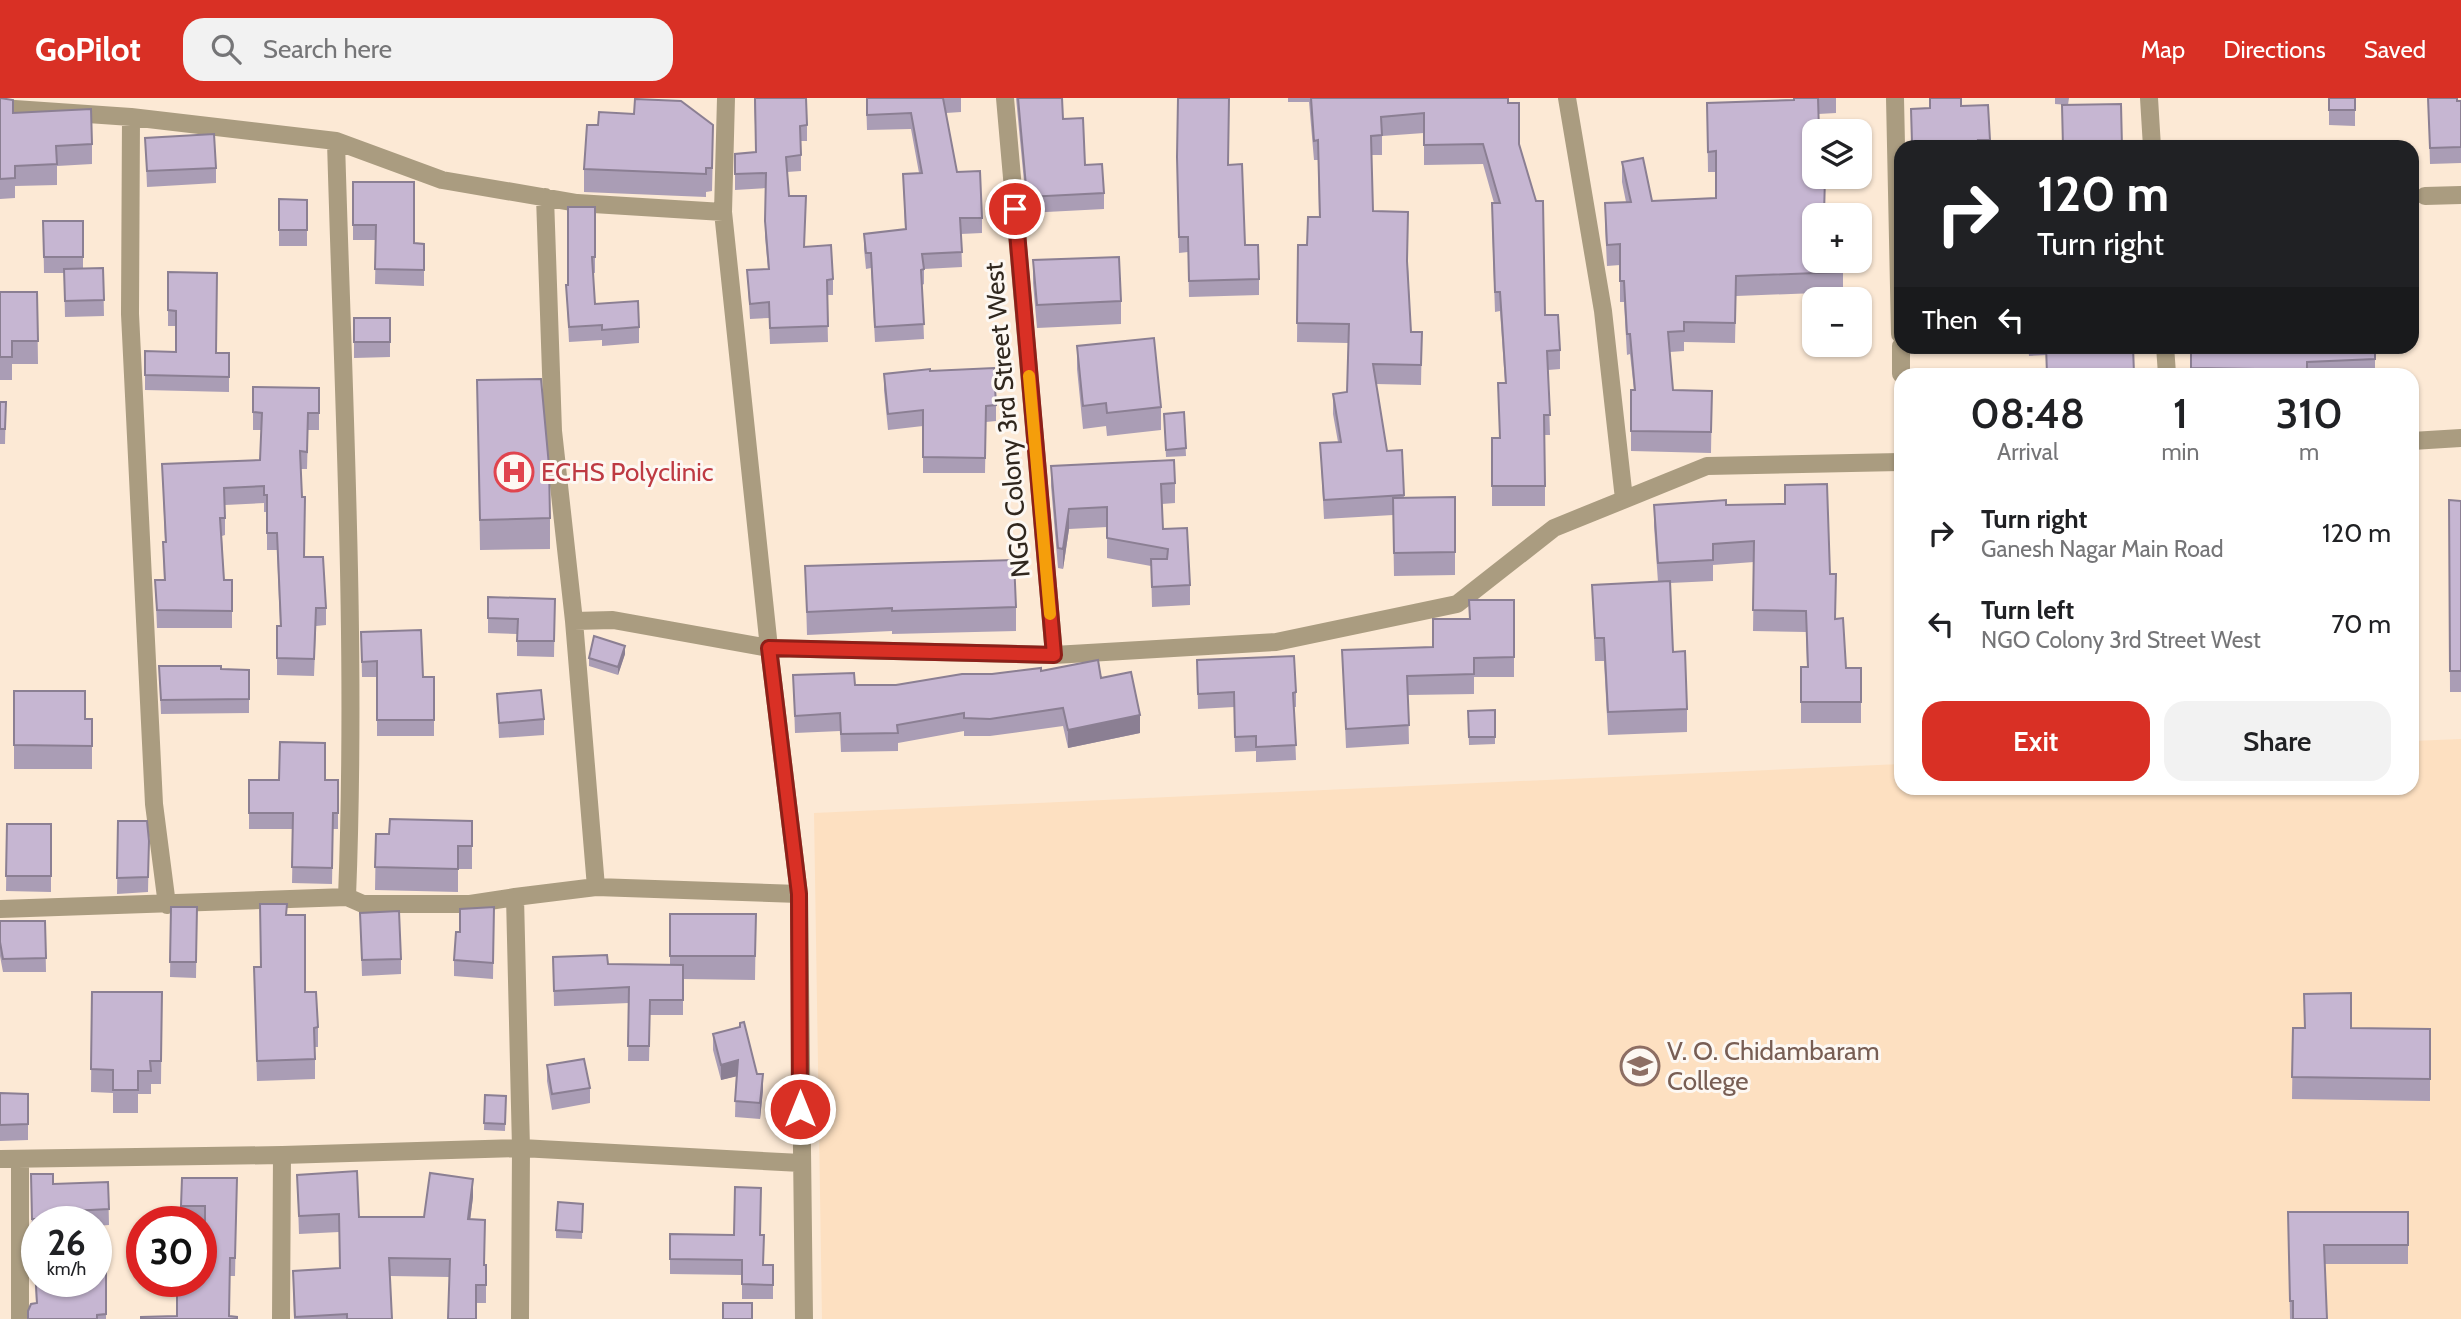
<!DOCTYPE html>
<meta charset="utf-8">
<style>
body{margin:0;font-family:Cabin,sans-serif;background:#f2f2f2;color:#202124;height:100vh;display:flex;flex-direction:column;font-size:26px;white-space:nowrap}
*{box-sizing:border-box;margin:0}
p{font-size:23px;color:#757577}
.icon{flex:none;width:38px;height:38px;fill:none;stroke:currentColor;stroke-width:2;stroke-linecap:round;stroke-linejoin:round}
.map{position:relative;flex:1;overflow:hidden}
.drawer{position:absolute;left:1894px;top:270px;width:525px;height:427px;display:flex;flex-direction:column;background:#fff;border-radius:21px;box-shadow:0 2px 5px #0004}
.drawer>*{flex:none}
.hud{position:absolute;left:1894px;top:42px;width:525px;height:214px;border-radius:21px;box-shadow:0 2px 5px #0004;background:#202124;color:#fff;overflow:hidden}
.tools{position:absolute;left:1802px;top:21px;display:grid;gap:14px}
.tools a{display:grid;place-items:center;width:70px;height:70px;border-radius:14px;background:#fff;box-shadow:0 2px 5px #0004;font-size:35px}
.speed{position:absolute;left:21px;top:1108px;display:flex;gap:14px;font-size:35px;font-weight:700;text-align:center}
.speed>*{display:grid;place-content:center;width:91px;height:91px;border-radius:50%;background:#fff;box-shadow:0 2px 5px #0004;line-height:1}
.speed small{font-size:18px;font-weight:400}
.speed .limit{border:10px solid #d22;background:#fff;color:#111}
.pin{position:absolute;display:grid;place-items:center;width:60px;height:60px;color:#fff;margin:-30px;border:4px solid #fff;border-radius:50%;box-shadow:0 2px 7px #0007}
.me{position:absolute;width:77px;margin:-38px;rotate:0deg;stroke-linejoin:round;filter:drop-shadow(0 0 5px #0008)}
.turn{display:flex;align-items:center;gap:24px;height:147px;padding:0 28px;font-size:32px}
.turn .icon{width:91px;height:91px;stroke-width:2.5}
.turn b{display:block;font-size:49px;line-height:60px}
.then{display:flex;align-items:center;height:66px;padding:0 28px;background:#0003;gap:14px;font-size:26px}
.eta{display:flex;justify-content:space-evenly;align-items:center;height:119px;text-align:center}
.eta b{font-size:42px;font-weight:600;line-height:49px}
.primary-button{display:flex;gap:14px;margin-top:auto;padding:14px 28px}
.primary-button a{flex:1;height:80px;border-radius:21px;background:#d93025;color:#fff;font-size:28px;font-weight:600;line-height:80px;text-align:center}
.primary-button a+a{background:#f2f2f2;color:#202124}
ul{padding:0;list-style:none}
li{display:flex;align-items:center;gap:21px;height:91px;padding:0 28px}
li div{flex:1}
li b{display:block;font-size:26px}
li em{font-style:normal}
header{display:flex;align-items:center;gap:42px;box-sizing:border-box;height:98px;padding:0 35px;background:#d93025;color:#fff}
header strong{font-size:33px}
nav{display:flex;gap:38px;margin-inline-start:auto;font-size:24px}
.search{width:490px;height:63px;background:#f2f2f2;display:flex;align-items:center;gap:18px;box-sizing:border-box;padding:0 24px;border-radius:21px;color:#757577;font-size:26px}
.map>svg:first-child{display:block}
.built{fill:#fde0c1}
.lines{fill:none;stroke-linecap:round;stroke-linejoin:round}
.minor{stroke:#aa9c80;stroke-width:18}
.wall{fill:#aa9db5}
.shaded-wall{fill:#8b7f93}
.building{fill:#c6b6d2;stroke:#8b7f93;stroke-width:2}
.route-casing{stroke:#8d1f18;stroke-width:18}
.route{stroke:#d93025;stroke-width:12}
.slow{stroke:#f59e0b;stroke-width:12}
.labels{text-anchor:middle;stroke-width:6;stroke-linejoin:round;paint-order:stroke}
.street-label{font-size:26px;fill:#30271e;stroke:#fdf8f3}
.health-label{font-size:26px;fill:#be3a42;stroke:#fdf8f3;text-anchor:start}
.education-label{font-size:26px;fill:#785e54;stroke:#fdf8f3;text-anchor:start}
</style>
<header>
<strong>GoPilot</strong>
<div class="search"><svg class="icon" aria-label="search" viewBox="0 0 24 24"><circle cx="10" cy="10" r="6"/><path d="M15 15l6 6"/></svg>Search here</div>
<nav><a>Map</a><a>Directions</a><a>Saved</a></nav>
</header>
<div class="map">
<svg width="2461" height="1221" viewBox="0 0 2461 1221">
<rect width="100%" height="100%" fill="#fce9d5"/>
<path class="built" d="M2461 641V1221H822L814 715 1900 666V690H2412V643Z"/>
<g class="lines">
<path class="minor" d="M726 0 723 114 769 550 1054 557 1276 544 1457 506 1554 430 1707 368 1900 364
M1005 0 1054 557
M1567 0 1603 213 1624 401
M1895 0 1900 236
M2149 0 2152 49
M0 10 131 19 336 43 442 82 577 105 723 114
M131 19 130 216 154 706 167 807
M336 43C343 295 357 547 347 799
M2425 98 2461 97
M545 99 553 333 574 523 613 522 769 550 799 796 804 1221
M1901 248V276
M2165 248 2167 276
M2412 343 2461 340
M596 789 799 796
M0 811 347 799 363 806H470L515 799
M0 1061 282 1057 521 1050 801 1065
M20 1062V1221
M281 1221 282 1057
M520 1221 521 1050 515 799 596 789 574 523"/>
</g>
<path class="wall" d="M0 0 13 15 92 46V66L57 68V87L15 88V100L0 101Z
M754 0 807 27V43H801V73L787 74 789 98 805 149 833 181V197H827L828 244 770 246 769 220 750 221 747 172 768 171 765 139 766 90 735 92V56L756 54Z
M866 0H961V14L946 15 957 74 982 120V135L961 136 962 169 924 171V186L922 187 924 241 875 244 871 170 866 171 864 151V136L905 131 903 76 919 75 911 31 867 32Z
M1016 0H1062L1063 21 1085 67 1104 95V111L1027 115Z
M1288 0H1508V5L1519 47 1545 217 1560 252V271L1548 272 1550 337H1545V408H1492V340H1500L1498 285H1505L1500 213 1495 214 1492 125V105H1494L1483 66 1424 67V35L1382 38V57H1371L1373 113 1408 168 1411 234H1422L1421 287 1376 286 1387 353 1402 352 1404 400 1455 399V477L1394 478 1393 417 1324 421 1320 345 1338 344 1333 316V296L1347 294 1348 245 1297 244 1298 147H1307L1319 119 1318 62H1314L1309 4H1288Z
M1793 0H1836V15L1818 16 1815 117 1843 163V194L1736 198 1735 245 1684 244V253L1670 254 1673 292 1712 293 1711 355 1631 353V292H1634L1630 256 1627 257 1624 204H1620V167L1607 168 1605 125V105L1626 104 1622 84V64L1652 103 1716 100V74H1708L1707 5 1793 2Z
M2055 0H2069L2068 7 2055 6Z
M2329 0H2355V28L2329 27Z
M2428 0 2461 3V65L2430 66Z
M1988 7 1990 49H1912L1911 11Z
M145 40 216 70V85L147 89Z
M713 50 712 93 706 94V99L584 94V71Z
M1177 59 1229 67 1245 147 1259 181V197L1189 199 1188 154 1179 155Z
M353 84 414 145 424 146V188L375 186 376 142H353Z
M279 101 307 102V148H279Z
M595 109V175H593L595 206 639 229V245L602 248V242L569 244 566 187H568Z
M43 123H83V171L103 170 104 218 65 219 64 175H44Z
M1033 162 1121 203V226L1037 230 1033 185Z
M168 174 216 255H229V294L145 292V253L176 254V228H168Z
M0 194H37L38 266H12V282H0Z
M354 220H390V259L354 260Z
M1077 248 1161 309V332L1107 338 1106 328 1083 331 1077 271Z
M2028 248H2133L2134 276H2047L2046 257 2029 258Z
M2191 248H2375V276H2191Z
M884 276 996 307V323L986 324 985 375H923V328L888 332 884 292Z
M477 282 550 420V451L480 452Z
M253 289 319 290V332H308L307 371H301L305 459 326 510V527L316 528 314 578 277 577V528H280L277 452H267V414H264V405L225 407V437L222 438 224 482H232V530H157L155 482H164L163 444H165L162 366 260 362 261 332H253Z
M0 304H6L5 346H0Z
M1184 314 1186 358 1166 359 1164 316Z
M1051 368 1175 385V405L1162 406 1163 431 1190 487V507L1152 509 1151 468 1107 460V429L1069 431 1063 471 1058 470 1051 388Z
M1785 387 1830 476 1835 521 1846 570H1861V625H1801V569H1807L1806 534 1753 533 1754 464 1713 467V483L1670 485 1673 554 1687 611V634L1608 637 1604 563H1595L1592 487 1658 484 1654 428V407H1726L1785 406Z
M2461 403V594H2450L2449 423Z
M805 468 1016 509V533L892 536V533L807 537Z
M488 499 555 501 554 559 517 558V536L488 535Z
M1514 502V579H1474V596L1408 597 1409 646 1346 650 1342 552 1433 549 1469 521Z
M361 534 423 579H434V638H377V579H362Z
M625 556 618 577 589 568V560Z
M1197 562 1296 594V609H1294L1296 662 1256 664V653L1235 654 1234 609 1198 611Z
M159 568 249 572V615L161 616Z
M1041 573 1101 580 1140 635 1068 650 1063 628 990 638H964V633L898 645V653L841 654 840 633 795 635 793 577 855 587H896L992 576Z
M14 593 85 621H92V671H14Z
M497 596 544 621V637L499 640Z
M1495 612V646L1469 647 1468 613Z
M249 682H338V731H333L332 786 292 785 293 731H249Z
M118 723 149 743 148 794 117 796Z
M472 723V771H458V794L375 792 376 736H389Z
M7 726H51V794L6 793Z
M171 809H197L196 880 170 879Z
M494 809 493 881 454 878V862L460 834Z
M360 815 401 861V876L362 878Z
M670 816H756L755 882 683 881V917H650L649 963H628L629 905 554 908 553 859 608 866 670 867Z
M287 817 305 894 318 929V949H315V981L257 983 254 869H260Z
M0 823H45L46 874H3L0 858Z
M92 894H162L161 986H151V996H138V1015H113V995L91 994Z
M740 929 763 992 760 1021 735 1019 736 978 721 982 713 952V936Z
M2293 930 2430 931V1003L2292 1001Z
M547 967 590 990V1005L552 1012 547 983Z
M0 995 28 996V1042L0 1043Z
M485 997 506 998 505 1033 484 1032Z
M31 1076 53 1086 108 1084 109 1127 96 1128V1124H37V1136H32Z
M297 1077 359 1119H424L473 1099 470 1121 484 1167H486V1205H476L449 1179 390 1178 392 1221H294L293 1173 339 1170V1134L299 1136Z
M182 1080H237L235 1178H230L177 1218 205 1173V1125H201V1124H181Z
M583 1106 582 1141 556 1140V1132Z
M2288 1114H2408V1166H2325L2327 1221H2290Z
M670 1136 760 1137 763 1167H773V1201H742V1177L670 1176Z
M35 1171 37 1183 106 1174V1221H28L36 1205Z"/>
<path class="shaded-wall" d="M1069 411V431L1063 471V451Z
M625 548V556L618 577V569Z
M1140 617V635L1068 650V632Z
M738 962V978L721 982V967Z
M763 976V992L760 1021V1005Z
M473 1081V1099L468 1140V1121Z"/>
<path class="building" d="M0 0 13 2V15L91 11 92 46 56 48 57 66 15 68V80L0 81Z
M755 0H806L807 27 800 28 801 57 786 59 789 98H806L804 149 831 147 833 181 827 182 828 228 770 230 769 204 750 206 747 172 769 171 765 123 766 75 735 76V56L756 54Z
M867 0H943L957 74 980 73 982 120H960L962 154 922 156 924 171 921 172 924 226 875 229 871 155H866L864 136 906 131 903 76 922 75 911 15 867 17Z
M1018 0H1062L1063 21 1083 20 1085 67 1102 66 1104 95 1027 99Z
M1178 0H1229L1228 67 1242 66 1245 147H1258L1259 181 1189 183 1188 139H1179L1177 59Z
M1311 0H1508V5H1519V46L1536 103H1543L1545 217H1558L1560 252 1547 253 1550 317H1544L1545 388H1492V340H1500L1498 285H1506L1500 194H1495L1492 105H1500L1483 46 1424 47V15L1381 19 1382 37 1371 38 1373 113 1408 114 1407 163 1411 234H1422L1421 267 1373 266 1387 353 1402 352 1404 397 1324 402 1320 345 1341 344 1333 296 1347 294 1349 226 1297 225 1298 147H1307L1308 119H1320L1318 42 1314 43Z
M1794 0H1818L1819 33H1815V79H1825L1824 117H1815V163H1843V174L1736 178 1735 225 1684 224V233L1668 234 1673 292 1712 293 1711 334 1631 333V292H1635L1630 236H1627L1624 183H1620V146L1607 147 1605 105 1631 104 1622 64 1643 60 1652 103 1716 100V53L1708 54 1707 5 1794 2Z
M1930 0H1961V8L1988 7 1990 42H1978L1979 49H1945V44L1912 45 1911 11 1930 10Z
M2329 0H2355V12H2329Z
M2428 0H2457V3H2461V49L2430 50Z
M635 1 681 3 713 27 712 70H706V76L584 71 587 27H598L599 14 634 16Z
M2121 6 2122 49H2063L2062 7Z
M214 36 216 70 147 73 145 40Z
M353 84H414V145L424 146V172L375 171 376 127H353Z
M279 101 307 102V132H279Z
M568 109H595V159H592L595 206 638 203 639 229 602 232V227L569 229 566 187H568Z
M43 123H83V159H44Z
M1119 159 1121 203 1037 207 1033 162Z
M103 170 104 202 65 203 64 171Z
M168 174 217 175 216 255H229V279L145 277V253L176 254V213L168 212Z
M0 194H37L38 243H12V259H0Z
M354 220H390V244H354Z
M1154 240 1161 309 1107 315 1106 305 1083 308 1077 248Z
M2046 248H2133L2134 276H2047Z
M2191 248H2375V261L2307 264V276H2255V271L2191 270Z
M994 270 996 307 986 308 985 360 923 359V312L888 316 884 276 930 271V273Z
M1995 275V276H1971Z
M541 281 549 368 550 420 480 422 477 282Z
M253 289 319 290V315H308L307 354 300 353 302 399H305L304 459H323L326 510H316L314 561 277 560V528H281L277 435H267V397H264V388L224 390 225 420H220L224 482H232V513L157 512 155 482H165L163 444H166L162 366 260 362 262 315 253 314Z
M0 304H6L5 331H0Z
M1184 314 1186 350 1166 352 1164 316Z
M1174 362 1175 385 1161 386 1163 431 1187 430 1190 487 1152 489 1151 461H1167L1168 451 1107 440V409L1069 411 1063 451 1058 450 1051 368Z
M1827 386 1830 476H1836L1835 521 1843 520 1846 570H1861V604H1801V569H1808L1806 513 1753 512 1754 443 1713 446V462L1658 465 1654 407 1726 402V407L1785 406V387Z
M1455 399V454L1394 455 1393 400Z
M2449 402 2461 403V573H2450Z
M1014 462 1016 509 892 513V510L807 514 805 468Z
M1670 483 1673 554 1685 553 1687 611 1608 614 1604 540H1595L1592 487Z
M488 499 555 501 554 543H517L518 521 488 520Z
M1469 502H1514V559L1474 560V576L1407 578 1409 627 1346 631 1342 552 1433 549V521H1470Z
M421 532 423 579H434V622H377V563L362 564 361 534Z
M594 538 625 548 618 569 589 560Z
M1294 558 1296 594 1293 595 1296 647 1256 649V638L1235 639 1234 594 1198 596 1197 562Z
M1098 562 1101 580 1131 574 1140 617 1068 632 1063 610 990 621 964 620V615L897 627 898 635 841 636 840 615 795 618 793 577 854 575 855 587H896L962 576H992L1041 570V573Z
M159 568H221V571L249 572V601L161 602Z
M541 592 544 621 499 625 497 596Z
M14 593H85V621H92V648L14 647Z
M1495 612V639H1469L1468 613Z
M280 644 325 645V682H338V715H333L332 770 292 769 293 715H249V682H279Z
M390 721 472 723V748H458V771L375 769 376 736H389Z
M118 723H147L149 743 148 779 117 780Z
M7 726H51V778H6Z
M260 806H287L286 817H305V894H316L318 929 314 930 315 961 257 963 254 869H261Z
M171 809H197L196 864H170Z
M494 809 493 865 454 862 456 834H460V811Z
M399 813 401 861 362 862 360 815Z
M670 816H756L755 858H670Z
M0 823H45L46 860 3 861 0 844Z
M607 857 608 866 683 867V902H650L649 948H628L629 889 554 893 553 859Z
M92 894H162L161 963H150L151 973H138V992H113V972L91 971Z
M2351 895V930L2430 931V981L2292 979 2293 930H2305L2304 896Z
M744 924 757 976H763L760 1005 735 1003 738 962 721 967 713 936 740 929V925Z
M584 961 590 990 552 996 547 967Z
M0 995 28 996V1026L0 1027Z
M485 997 506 998 505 1026 484 1025Z
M357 1073 359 1119H424L430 1075 473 1081 468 1121 485 1122 484 1167H486V1187H476V1221H448L450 1161 389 1160 392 1221H347V1216L295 1219 293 1173 340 1170 339 1116 299 1118 297 1077Z
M31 1076H53V1086L108 1084 109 1111 53 1114V1121H32Z
M182 1080H237L235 1160H230L229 1218 237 1219V1221H141V1219L177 1218V1183H201V1173H205V1108H181Z
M735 1089 761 1090 760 1137H764L763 1167H773V1187L742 1186V1162L670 1161V1136L734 1137Z
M558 1104 583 1106 582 1134 556 1132Z
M2288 1114H2408V1147H2324L2327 1221H2293V1203H2290Z
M35 1171H37V1183H96V1174H106V1216L97 1217V1221H28V1213L31 1206 37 1205Z
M723 1205H752V1221H723Z"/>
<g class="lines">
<defs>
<path id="route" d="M800 1011 799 796 769 550 1054 557 1015 111"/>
</defs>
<use href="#route" class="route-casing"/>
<use href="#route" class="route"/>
<path class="slow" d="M1029 278 1050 516"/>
</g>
<defs>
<symbol id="hospital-ring" viewBox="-11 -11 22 22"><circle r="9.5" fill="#fdf8f3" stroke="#e0444e" stroke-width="1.5"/><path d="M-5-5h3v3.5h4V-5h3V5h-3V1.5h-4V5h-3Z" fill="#e0444e"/></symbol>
<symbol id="university-ring" viewBox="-11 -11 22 22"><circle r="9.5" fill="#fdf8f3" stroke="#8d6e63" stroke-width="1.5"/><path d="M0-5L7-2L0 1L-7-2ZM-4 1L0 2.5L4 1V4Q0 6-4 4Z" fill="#8d6e63"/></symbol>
</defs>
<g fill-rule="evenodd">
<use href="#hospital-ring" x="492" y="352" width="44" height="44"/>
<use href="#university-ring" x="1618" y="946" width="44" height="44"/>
</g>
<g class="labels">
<g class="street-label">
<text transform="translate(1007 322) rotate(-95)" y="9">NGO Colony 3rd Street West</text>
</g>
<g class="health-label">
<text x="541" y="383">ECHS Polyclinic</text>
</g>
<g class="education-label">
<text x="1667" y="962">V. O. Chidambaram<tspan x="1667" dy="30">College</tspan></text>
</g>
</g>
</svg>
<div class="tools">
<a><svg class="icon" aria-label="layers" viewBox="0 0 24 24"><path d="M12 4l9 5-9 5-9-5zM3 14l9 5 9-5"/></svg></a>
<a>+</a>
<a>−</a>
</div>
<div class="speed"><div>26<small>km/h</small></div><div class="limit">30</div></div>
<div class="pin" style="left:1015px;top:111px;background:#d93025"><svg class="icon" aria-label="arrive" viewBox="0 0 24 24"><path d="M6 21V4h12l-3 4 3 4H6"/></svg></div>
<svg class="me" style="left:800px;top:1011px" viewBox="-20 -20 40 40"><circle r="17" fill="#d93025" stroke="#fff" stroke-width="3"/><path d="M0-11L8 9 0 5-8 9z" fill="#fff"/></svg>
<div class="hud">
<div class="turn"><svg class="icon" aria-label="right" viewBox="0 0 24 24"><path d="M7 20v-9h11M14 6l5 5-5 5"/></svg><div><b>120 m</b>Turn right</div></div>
<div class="then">Then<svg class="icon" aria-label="left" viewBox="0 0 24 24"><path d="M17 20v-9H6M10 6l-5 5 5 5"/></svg></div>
</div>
<section class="drawer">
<div class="eta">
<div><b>08:48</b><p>Arrival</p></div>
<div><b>1</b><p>min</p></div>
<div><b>310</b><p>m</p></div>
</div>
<ul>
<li><svg class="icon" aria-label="right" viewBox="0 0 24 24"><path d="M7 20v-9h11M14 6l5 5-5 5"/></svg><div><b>Turn right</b><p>Ganesh Nagar Main Road</p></div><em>120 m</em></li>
<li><svg class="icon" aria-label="left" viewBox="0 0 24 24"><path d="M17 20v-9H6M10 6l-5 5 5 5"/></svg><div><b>Turn left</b><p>NGO Colony 3rd Street West</p></div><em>70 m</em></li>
</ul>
<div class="primary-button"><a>Exit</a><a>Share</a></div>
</section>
</div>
